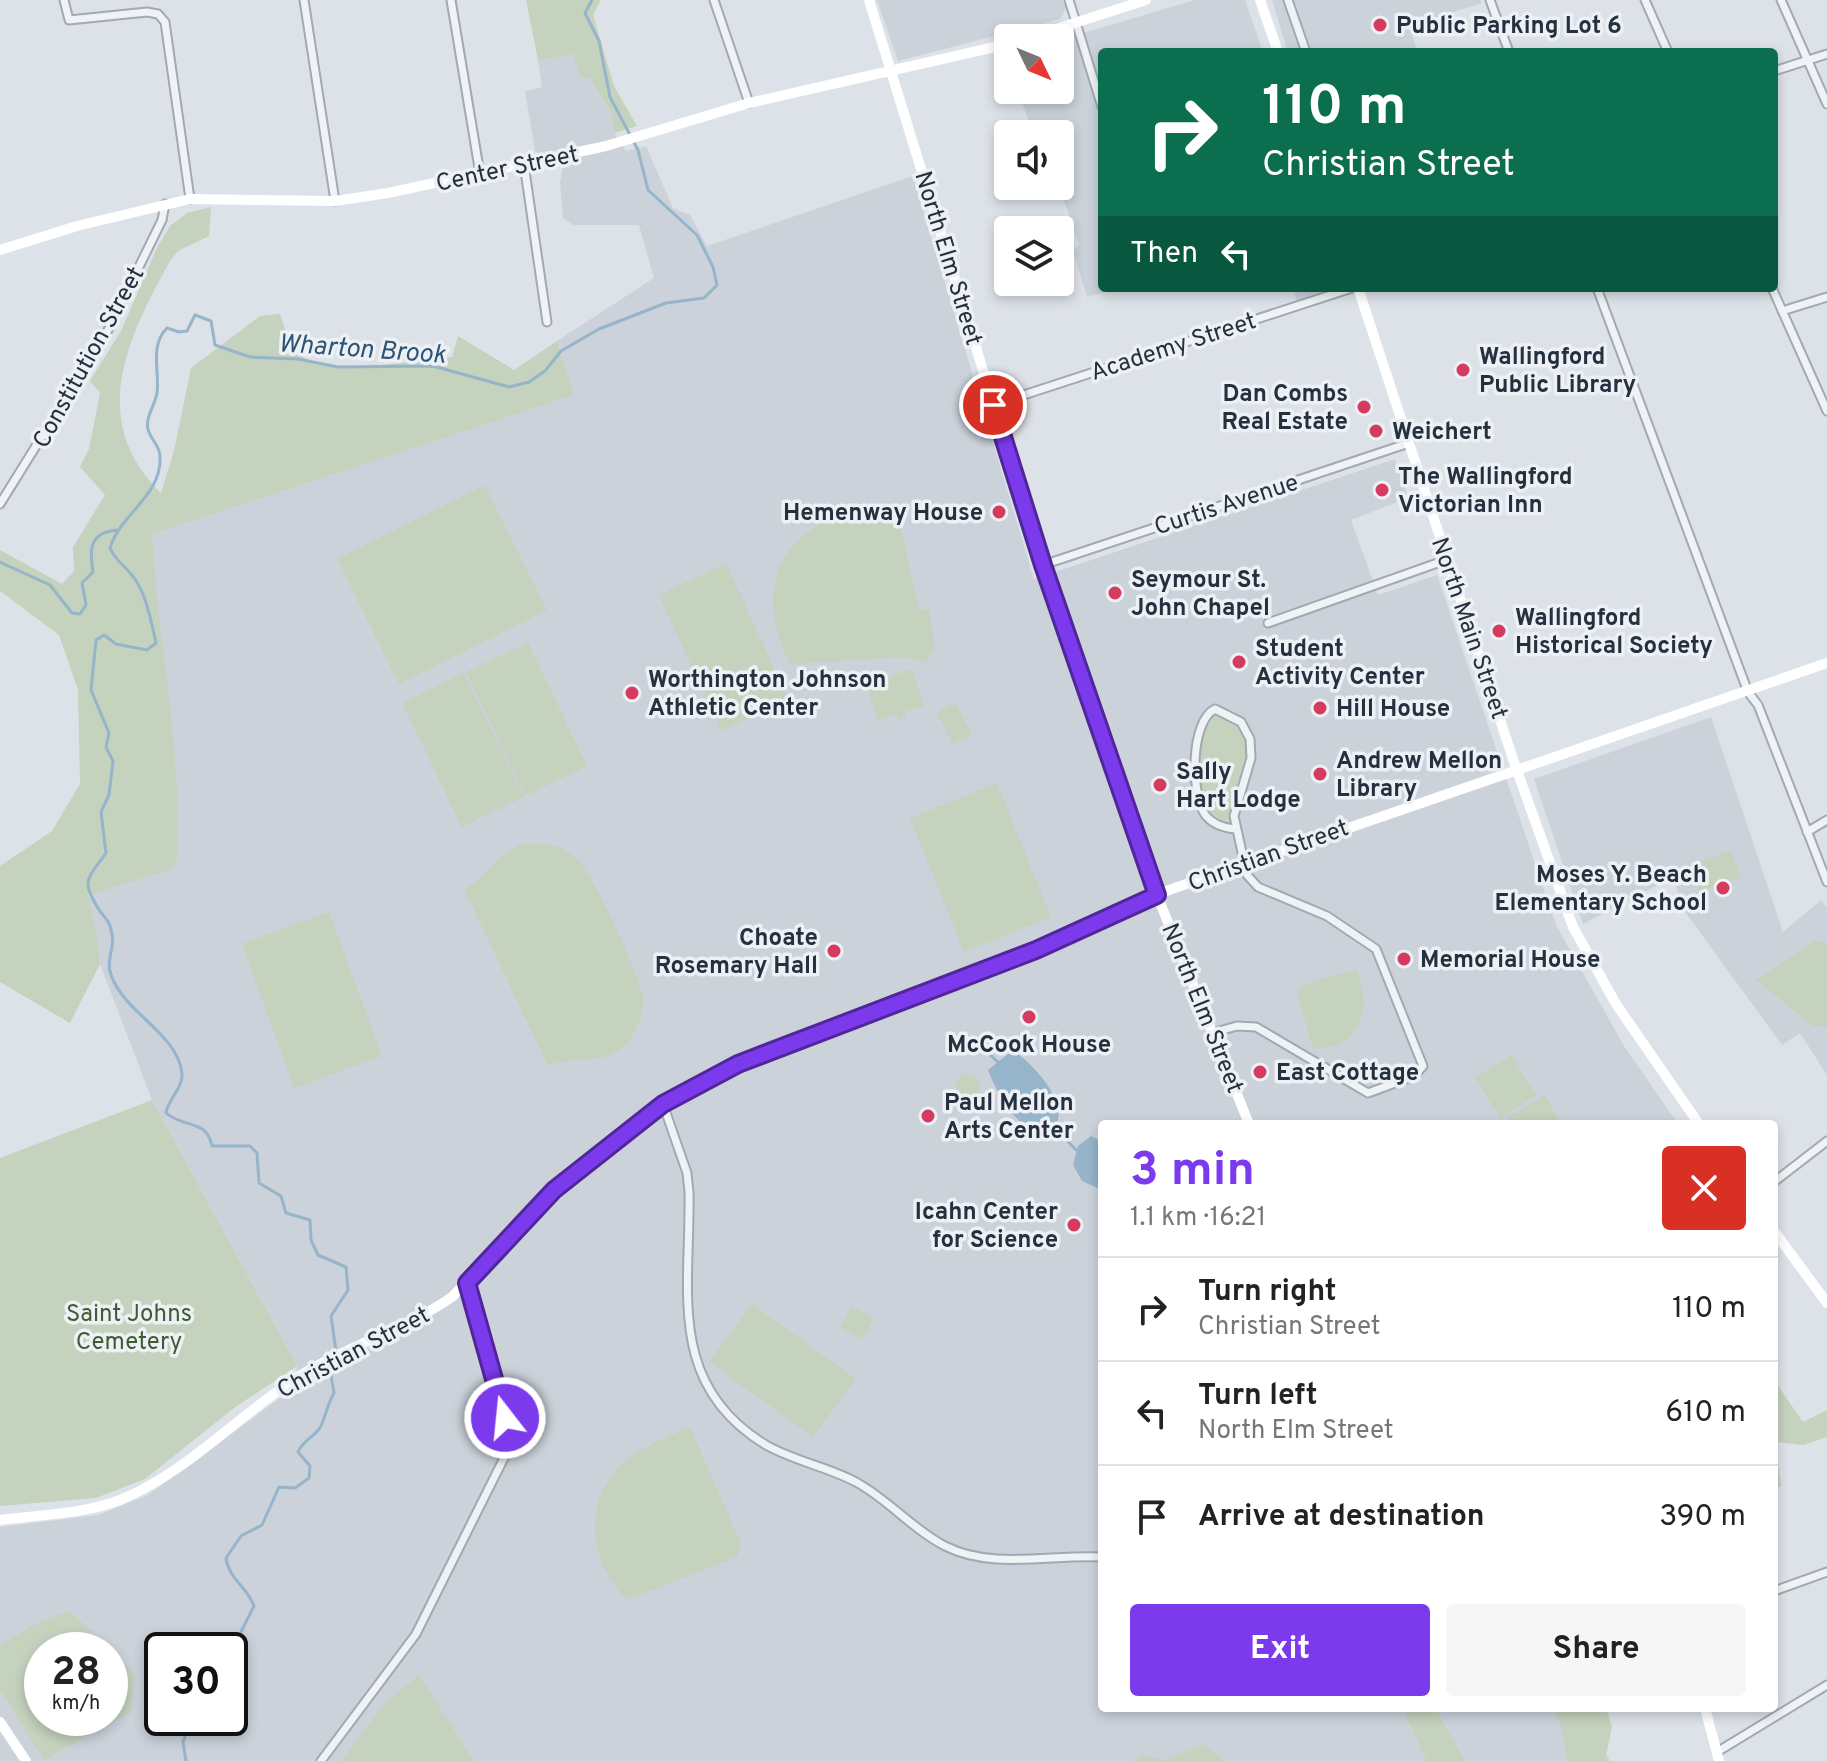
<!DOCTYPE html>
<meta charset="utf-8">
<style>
body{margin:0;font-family:Overpass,sans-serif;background:#f6f6f6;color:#222;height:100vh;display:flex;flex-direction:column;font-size:30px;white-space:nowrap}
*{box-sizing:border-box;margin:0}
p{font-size:26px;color:#767676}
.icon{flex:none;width:44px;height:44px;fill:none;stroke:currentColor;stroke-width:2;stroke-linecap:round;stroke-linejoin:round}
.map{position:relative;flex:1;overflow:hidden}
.side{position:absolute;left:1098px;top:1120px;width:680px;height:592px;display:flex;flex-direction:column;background:#fff;border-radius:8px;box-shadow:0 4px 12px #0003}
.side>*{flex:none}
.guide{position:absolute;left:1098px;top:48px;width:680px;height:244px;border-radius:8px;box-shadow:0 4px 12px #0003;background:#0b6e4f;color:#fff;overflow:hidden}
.needle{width:52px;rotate:133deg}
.fabs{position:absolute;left:994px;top:24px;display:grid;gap:16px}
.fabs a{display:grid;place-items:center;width:80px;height:80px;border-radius:8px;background:#fff;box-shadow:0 4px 12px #0003;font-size:40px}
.speed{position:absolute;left:24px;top:1632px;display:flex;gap:16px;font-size:40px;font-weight:700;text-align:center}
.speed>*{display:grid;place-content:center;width:104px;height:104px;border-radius:50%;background:#fff;box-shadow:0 4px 12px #0003;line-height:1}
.speed small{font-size:20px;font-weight:400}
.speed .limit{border:4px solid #111;border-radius:12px;background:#fff;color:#111}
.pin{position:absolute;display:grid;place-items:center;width:68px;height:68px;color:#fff;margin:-34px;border:4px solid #fff;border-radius:50%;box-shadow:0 2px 8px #0007}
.me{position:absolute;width:88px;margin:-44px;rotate:344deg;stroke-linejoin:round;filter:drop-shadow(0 0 6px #0008)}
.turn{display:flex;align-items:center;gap:28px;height:168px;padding:0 32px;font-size:36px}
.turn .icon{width:104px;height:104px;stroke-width:2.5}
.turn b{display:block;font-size:56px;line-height:68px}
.then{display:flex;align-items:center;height:76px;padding:0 32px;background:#0003;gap:16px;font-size:30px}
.round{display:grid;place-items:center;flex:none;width:84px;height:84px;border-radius:8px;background:#f6f6f6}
.summary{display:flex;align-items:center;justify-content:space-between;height:136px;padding:0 32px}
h1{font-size:48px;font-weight:700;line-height:60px;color:#7c3aed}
.cta{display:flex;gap:16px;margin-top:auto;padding:16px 32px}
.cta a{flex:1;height:92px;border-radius:8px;background:#7c3aed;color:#fff;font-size:32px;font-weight:700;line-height:92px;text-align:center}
.cta a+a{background:#f6f6f6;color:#222}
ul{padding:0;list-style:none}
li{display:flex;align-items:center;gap:24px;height:104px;padding:0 32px;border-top:2px solid #e0e0e0}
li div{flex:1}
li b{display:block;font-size:30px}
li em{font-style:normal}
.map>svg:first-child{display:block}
.built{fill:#cbd2da;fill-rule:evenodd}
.green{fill:#c5d2be;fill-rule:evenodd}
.water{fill:#96b4ca}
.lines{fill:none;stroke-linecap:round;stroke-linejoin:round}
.stream{stroke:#96b4ca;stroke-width:3}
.street-casing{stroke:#a2a9b2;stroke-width:11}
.street{stroke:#f0f3f6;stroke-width:7}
.secondary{stroke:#fff;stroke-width:10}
.route-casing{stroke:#51269a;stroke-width:20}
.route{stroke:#7c3aed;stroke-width:14}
.poi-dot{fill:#d53a5f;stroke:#edf1f5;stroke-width:3}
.labels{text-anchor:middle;stroke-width:7;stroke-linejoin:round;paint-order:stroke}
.poi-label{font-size:24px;font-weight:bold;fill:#26313f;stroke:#edf1f5;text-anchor:start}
.street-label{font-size:24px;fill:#26313f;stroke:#edf1f5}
.park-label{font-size:24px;fill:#3e5c32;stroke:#edf1f5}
.water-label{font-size:26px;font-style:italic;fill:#2e5475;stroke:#edf1f5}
</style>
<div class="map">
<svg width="1827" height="1761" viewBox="0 0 1827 1761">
<rect width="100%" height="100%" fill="#dde2e8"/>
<path class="built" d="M877 0H1063L1066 8 1060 19 898 61Z
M1195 0H1245L1263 52H1102V288H1121L1087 297 1073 252 1079 244 1059 186 1060 134H1033L1018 90H1060V40Z
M1272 0H1480L1482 3 1409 26 1418 52H1288Z
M573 55 581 78H590L611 113 614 133 626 151 646 146 673 208 690 215 707 246 913 176 1034 579 1395 459 1408 498 1351 520 1378 595 1437 575 1556 925 1624 1046 1678 1124H1102V1708H1583L1610 1761H0V1527L98 1515 148 1495 295 1387 297 1366 152 1100 100 964 97 932 88 895 177 857 176 770 158 625 151 534 574 395 557 341 654 278 639 225H574L563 218 560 182 563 167 535 151 525 91 542 87 538 60ZM42 1650H110V1718H42ZM162 1650H230V1718H162Z
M1293 288H1329L1297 302Z
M1711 717 1783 932 1821 900 1827 908V1075L1800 1033 1782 1045 1683 909 1673 877 1583 924 1534 779Z"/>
<path class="green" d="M526 0H601L593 15 614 86 637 126 614 133 611 113 590 78H581L573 55 538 60Z
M211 207 209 236 178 251 170 261C127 339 87 420 161 493L174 451 191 368 260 316 280 314C286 332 292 351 309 361 332 374 424 360 452 357L458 336 514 370 557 341 574 395 152 534C157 641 183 749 177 857L173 869 88 895 97 932 100 964 70 1023 0 982V866L52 831 80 784 78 690 59 635 0 591V550L62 584 74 571 73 547 105 495 80 467 89 449 100 393 90 381 121 331 157 248 170 226 187 213Z
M485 485 547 610 399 684 337 559Z
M864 509 898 515 919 610H929L935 648 926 662 906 657 790 664C752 588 780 525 864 509Z
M726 563 788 699 721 731 659 595Z
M528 642 587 766 525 796 466 672Z
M912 669 924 706 905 712 906 716 899 719 897 715 878 721 866 685Z
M464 673 524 797 462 827 402 703Z
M956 703 972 735 952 744 937 712Z
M1207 712 1230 714 1246 730 1249 765 1231 829 1205 815 1193 778Z
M997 783 1051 917 964 952 910 818Z
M521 844C542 841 562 844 578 860 593 874 641 978 643 998 644 1014 637 1032 627 1043 602 1069 574 1053 548 1066L464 889C488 878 493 856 521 844Z
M1730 850 1741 877 1699 892 1693 874 1702 861Z
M329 912 382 1056 294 1088 242 944Z
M1815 940 1827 944V1027L1813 1026 1756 980Z
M1356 969C1373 1007 1362 1049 1313 1049L1297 992 1303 985Z
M1512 1055 1536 1096 1500 1118 1475 1077Z
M956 1086a12 12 0 1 1 24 0a12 12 0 1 1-24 0Z
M1545 1095 1561 1124H1510L1507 1117Z
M152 1100 297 1366 234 1408 145 1479 96 1498 0 1506V1158Z
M752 1304 856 1379 813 1437 709 1362Z
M851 1306 874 1318 863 1339 840 1328Z
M1774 1380 1803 1422 1827 1410V1437L1803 1445 1775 1442 1781 1486 1774 1490Z
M690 1427 741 1544 737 1557 627 1600C588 1562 582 1499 624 1462 642 1446 668 1437 690 1427Z
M70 1611 135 1674 131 1712 44 1760 0 1690V1645L39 1622ZM42 1650H110V1718H42Z
M419 1675 474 1761H341L384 1704Z
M1402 1708H1435L1465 1761H1427Z
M1553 1708H1606L1612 1727 1605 1761H1567L1562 1729Z
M1204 1744 1224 1761H1133L1145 1755 1164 1760Z"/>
<path class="water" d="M1013 1050C1036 1067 1076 1108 1050 1135 1019 1135 998 1095 988 1070Z
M1091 1136 1102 1142V1190L1082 1181 1073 1165 1078 1146Z"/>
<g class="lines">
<path class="stream" d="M0 562 50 585 72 613 80 614 86 605 82 583 93 572C89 548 90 532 118 530
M989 1054 998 1062
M1056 1129 1076 1150
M336 1351 331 1316 348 1290 346 1267 318 1255 311 1240 310 1220 286 1213 281 1196 259 1183 257 1153 250 1146H212C207 1119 183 1128 166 1113 168 1099 183 1088 182 1074 179 1041 141 1020 123 996 95 959 120 955 110 926 109 921 103 916 100 911 80 880 87 880 106 853L101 812 109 795 113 761 106 747 109 733 91 690 96 640 104 635 116 644 147 650 156 643C151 621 146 591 131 574 123 564 115 560 110 548 120 514 162 496 160 457 160 445 150 439 148 429 145 418 155 405 157 393 160 372 149 346 167 328L179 332 187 331 195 315 211 321 215 345 250 357 298 359 338 367 433 366 509 387 529 382 545 371 561 351 599 329 666 303 704 298 717 285 713 267 697 235 648 190 638 150 610 97 599 41 585 13 592 0
M230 1654 254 1606C247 1586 229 1580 226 1558L241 1536 262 1525 279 1487 295 1488 309 1478 310 1466 298 1452C303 1440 315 1437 321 1426 326 1415 327 1405 334 1393L331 1375 338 1358
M186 1761 183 1742 192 1718"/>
<defs>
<path id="street" d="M64 0 69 20 147 12 158 14 165 22 190 199
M304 0 335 201
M451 0 480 174
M714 0 749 103
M1069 0 1102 107
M1288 0 1306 52
M1490 0 1509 52
M1645 0 1668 52
M1781 0 1827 104
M1774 71 1827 54
M524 164 547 322
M1597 288 1748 692 1758 705 1827 882
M1772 288 1827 411
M1782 311 1827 297
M993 405 1352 288
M0 504 108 330 162 220 165 204
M1043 565 1409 443
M1268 623 1446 560
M1807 832 1827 820
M1212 1033 1237 1026 1256 1027 1368 1093 1414 1076 1423 1066 1376 949 1327 916 1258 887 1247 875 1234 816 1251 758 1250 739 1241 722 1215 709C1190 721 1190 795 1206 816 1213 824 1224 828 1235 829
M663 1104 687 1173 689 1192C691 1288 665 1384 766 1445 794 1461 828 1467 856 1482 889 1500 912 1529 945 1546 992 1570 1052 1554 1102 1557
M1774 1182 1827 1141
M1774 1591 1827 1572
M1717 1752 1827 1685
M321 1761 416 1634 504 1458 505 1418 467 1283"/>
</defs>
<use href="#street" class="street-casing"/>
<use href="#street" class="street"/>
<path class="secondary" d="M869 0 1043 565 1157 895 1249 1124
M1260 0 1278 52
M1028 38 1146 0
M0 250 77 226 190 199 335 201 388 193 606 146 749 103 1008 44
M1358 288 1515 765 1573 927 1616 1004 1699 1124
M1774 1231 1827 1303
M0 1520C39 1515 84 1514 120 1500 189 1472 242 1411 306 1372 353 1344 407 1328 452 1297L567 1178 663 1104 738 1064 1036 950 1169 890 1827 663
M1705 1708 1719 1761
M0 1722 26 1761"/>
</g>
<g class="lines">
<defs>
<path id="route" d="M505 1418 467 1283 554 1190 663 1104 738 1064 1036 950 1157 895 1043 565 993 405"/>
</defs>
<use href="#route" class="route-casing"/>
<use href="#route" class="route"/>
</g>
<g class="poi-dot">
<circle cx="1380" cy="25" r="8"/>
<circle cx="1463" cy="370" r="8"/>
<circle cx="1364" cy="407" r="8"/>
<circle cx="1376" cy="431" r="8"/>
<circle cx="1382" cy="490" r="8"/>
<circle cx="999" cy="512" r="8"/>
<circle cx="1115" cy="593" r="8"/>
<circle cx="1499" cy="631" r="8"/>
<circle cx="1239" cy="662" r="8"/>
<circle cx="632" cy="693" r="8"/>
<circle cx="1320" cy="708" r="8"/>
<circle cx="1320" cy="774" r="8"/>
<circle cx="1160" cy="785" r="8"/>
<circle cx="1723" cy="888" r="8"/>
<circle cx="834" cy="951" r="8"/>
<circle cx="1404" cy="959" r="8"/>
<circle cx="1029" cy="1017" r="8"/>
<circle cx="1260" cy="1072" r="8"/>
<circle cx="928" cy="1116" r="8"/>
<circle cx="1074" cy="1225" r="8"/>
</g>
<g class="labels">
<g class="poi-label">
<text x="1396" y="33">Public Parking Lot 6</text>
<text x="1479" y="364">Wallingford<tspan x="1479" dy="28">Public Library</tspan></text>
<text x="1348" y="401" text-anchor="end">Dan Combs<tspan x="1348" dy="28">Real Estate</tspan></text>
<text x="1392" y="439">Weichert</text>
<text x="1398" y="484">The Wallingford<tspan x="1398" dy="28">Victorian Inn</tspan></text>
<text x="983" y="520" text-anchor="end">Hemenway House</text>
<text x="1131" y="587">Seymour St.<tspan x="1131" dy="28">John Chapel</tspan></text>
<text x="1515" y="625">Wallingford<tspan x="1515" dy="28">Historical Society</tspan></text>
<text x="1255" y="656">Student<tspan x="1255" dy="28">Activity Center</tspan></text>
<text x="648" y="687">Worthington Johnson<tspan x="648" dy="28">Athletic Center</tspan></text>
<text x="1336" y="716">Hill House</text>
<text x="1336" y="768">Andrew Mellon<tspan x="1336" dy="28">Library</tspan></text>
<text x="1176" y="779">Sally<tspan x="1176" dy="28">Hart Lodge</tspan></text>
<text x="1707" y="882" text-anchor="end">Moses Y. Beach<tspan x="1707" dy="28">Elementary School</tspan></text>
<text x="818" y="945" text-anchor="end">Choate<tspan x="818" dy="28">Rosemary Hall</tspan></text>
<text x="1420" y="967">Memorial House</text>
<text x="1029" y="1052" text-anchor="middle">McCook House</text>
<text x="1276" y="1080">East Cottage</text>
<text x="944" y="1110">Paul Mellon<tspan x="944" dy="28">Arts Center</tspan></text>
<text x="1058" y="1219" text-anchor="end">Icahn Center<tspan x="1058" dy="28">for Science</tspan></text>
</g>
<g class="street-label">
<text transform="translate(507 168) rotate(-12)" y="8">Center Street</text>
<text transform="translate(949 258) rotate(73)" y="8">North Elm Street</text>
<text transform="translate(1173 346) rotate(-18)" y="8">Academy Street</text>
<text transform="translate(88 357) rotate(-61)" y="8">Constitution Street</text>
<text transform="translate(1226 504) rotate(-18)" y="8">Curtis Avenue</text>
<text transform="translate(1470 628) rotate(71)" y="8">North Main Street</text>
<text transform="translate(1268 855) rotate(-20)" y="8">Christian Street</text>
<text transform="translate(1203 1008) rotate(68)" y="8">North Elm Street</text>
<text transform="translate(353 1352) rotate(-28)" y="8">Christian Street</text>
</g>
<g class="park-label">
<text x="129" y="1321">Saint Johns<tspan x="129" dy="28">Cemetery</tspan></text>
</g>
<g class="water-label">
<text transform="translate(362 348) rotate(4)" y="9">Wharton Brook</text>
</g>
</g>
</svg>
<div class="fabs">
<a><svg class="needle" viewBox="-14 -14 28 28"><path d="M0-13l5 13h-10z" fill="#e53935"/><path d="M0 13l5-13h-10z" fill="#767676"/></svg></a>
<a><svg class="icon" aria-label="sound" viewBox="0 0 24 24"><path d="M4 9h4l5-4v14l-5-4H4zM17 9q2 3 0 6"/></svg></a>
<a><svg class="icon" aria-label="layers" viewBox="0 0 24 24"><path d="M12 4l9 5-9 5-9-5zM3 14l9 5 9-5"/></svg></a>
</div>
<div class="speed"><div>28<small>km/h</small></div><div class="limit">30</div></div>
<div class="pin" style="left:993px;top:405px;background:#d93025"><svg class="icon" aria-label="arrive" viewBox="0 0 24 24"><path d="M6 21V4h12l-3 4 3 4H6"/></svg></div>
<svg class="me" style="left:505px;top:1418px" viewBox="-20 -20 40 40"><circle r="17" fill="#7c3aed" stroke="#fff" stroke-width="3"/><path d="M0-11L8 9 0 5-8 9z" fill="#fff"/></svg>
<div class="guide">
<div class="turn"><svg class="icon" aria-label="right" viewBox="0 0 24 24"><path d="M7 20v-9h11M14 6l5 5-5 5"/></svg><div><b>110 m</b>Christian Street</div></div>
<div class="then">Then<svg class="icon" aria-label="left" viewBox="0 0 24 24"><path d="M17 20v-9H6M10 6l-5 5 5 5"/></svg></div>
</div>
<section class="side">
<div class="summary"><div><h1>3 min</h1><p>1.1 km · 16:21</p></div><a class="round" style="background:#d93025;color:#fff"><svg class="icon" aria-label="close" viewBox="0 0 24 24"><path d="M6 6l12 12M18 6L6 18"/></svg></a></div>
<ul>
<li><svg class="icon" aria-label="right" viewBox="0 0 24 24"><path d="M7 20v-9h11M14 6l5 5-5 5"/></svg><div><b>Turn right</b><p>Christian Street</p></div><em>110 m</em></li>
<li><svg class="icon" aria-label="left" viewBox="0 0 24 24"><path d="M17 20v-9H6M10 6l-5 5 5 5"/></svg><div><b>Turn left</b><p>North Elm Street</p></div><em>610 m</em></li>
<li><svg class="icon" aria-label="arrive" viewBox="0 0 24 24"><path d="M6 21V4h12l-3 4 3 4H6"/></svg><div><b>Arrive at destination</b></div><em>390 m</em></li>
</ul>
<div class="cta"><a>Exit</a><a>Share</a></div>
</section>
</div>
